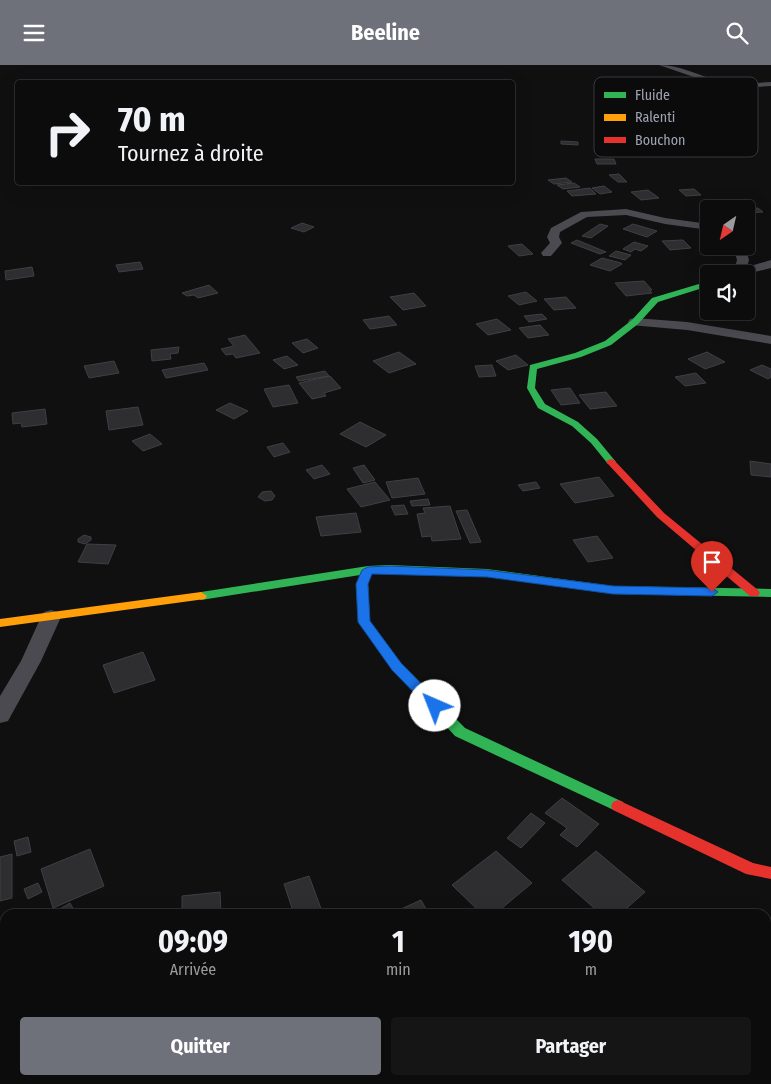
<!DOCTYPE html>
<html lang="fr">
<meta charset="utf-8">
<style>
body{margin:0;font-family:"Fira Sans Condensed",sans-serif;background:#151516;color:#f1f3f6;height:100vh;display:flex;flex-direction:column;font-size:19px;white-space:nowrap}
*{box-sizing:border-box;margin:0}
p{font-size:16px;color:#9a9b9d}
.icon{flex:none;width:28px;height:28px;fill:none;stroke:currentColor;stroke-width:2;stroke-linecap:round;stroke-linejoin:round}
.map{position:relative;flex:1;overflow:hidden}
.details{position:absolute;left:0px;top:844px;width:771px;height:176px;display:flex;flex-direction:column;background:#0c0c0d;border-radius:15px 15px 0 0;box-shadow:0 5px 20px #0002,0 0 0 1px #2c2c2e}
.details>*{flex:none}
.top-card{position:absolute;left:15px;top:15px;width:500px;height:105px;border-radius:5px;box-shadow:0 5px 20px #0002,0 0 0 1px #2c2c2e;background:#0c0c0d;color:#f1f3f6;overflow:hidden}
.needle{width:32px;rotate:214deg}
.controls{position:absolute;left:700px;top:135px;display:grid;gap:10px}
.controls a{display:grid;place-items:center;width:55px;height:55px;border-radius:5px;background:#0c0c0d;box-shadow:0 5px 20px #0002,0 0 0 1px #2c2c2e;font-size:25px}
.pin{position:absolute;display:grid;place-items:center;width:42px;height:42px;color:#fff;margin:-51px -21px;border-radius:50% 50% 50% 0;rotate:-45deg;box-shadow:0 0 5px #0007}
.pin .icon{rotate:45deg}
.me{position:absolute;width:55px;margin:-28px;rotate:316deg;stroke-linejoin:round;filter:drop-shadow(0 0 4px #0008)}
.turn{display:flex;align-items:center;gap:18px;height:105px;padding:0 20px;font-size:22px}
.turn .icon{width:65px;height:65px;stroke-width:2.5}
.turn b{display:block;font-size:35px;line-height:42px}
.eta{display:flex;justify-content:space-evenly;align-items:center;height:85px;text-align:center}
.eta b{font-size:30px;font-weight:700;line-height:35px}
.button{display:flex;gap:10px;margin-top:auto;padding:10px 20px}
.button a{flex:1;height:58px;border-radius:5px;background:#6e707a;color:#fff;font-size:20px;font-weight:700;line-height:58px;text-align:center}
.button a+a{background:#151516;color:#f1f3f6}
header{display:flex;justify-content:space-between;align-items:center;height:65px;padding:0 20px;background:#6e707a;color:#fff;font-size:22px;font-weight:700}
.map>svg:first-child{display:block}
.building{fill:#2e2e30;stroke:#3f3f45}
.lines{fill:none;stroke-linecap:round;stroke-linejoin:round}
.lane{fill:#4a4a50;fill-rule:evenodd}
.street{fill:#4a4a50;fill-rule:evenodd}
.fast{fill:#30b455;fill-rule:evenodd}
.slow{fill:#ff9f0a;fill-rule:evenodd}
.jam{fill:#e5322d;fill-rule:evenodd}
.route{fill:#1a73e8;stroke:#114b97}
.key{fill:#0b0b0c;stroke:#38393e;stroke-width:1}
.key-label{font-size:14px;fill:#a0a3b3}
</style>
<header><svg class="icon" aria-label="menu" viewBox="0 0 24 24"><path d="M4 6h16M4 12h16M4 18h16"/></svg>Beeline<svg class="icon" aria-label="search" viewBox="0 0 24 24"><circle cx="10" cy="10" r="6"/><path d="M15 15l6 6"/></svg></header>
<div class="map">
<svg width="771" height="1019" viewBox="0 0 771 1019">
<rect width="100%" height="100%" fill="#101011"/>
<path class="building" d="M561 76 578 77V80L561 79Z
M595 94H614L616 99H597Z
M619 109 627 117H618L609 110Z
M566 113 572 117 554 119 548 115Z
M574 118 580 122 563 124 557 120Z
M604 121 612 127 600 129 592 123Z
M590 123 596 129 572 131 567 126Z
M694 124 701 130 686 131 679 125Z
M648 125 659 133 641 135 631 127Z
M758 143 763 147 746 148V144H743Z
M302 158 314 162 304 167 291 163Z
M600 159 608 161 591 173 582 171Z
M633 159 657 166 647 172 623 164Z
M577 175 606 187 600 189 571 178Z
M683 175 691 183 670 185 662 176Z
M634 177 648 181 641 186 635 184 631 187 623 184Z
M522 179 533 189 519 191 508 181Z
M616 186 631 190 625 195 609 191Z
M602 193 621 198 622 199 610 206 590 200Z
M140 197 143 204 119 207 116 200Z
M32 202 34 211 6 215 5 206Z
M644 216 652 225H649L652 228 626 231 615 218Z
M209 220 218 228 198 233 194 230 187 231 182 228Z
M526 227 537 236 519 240 508 231Z
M414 228 426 241 403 245 390 232Z
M566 232 576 243 554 245 544 234Z
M542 249 547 254 529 257 524 251Z
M389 251 397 260 370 264 363 255Z
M497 254 511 265 488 270 476 259Z
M540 260 549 270 528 273 519 263Z
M245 270 260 288 236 293 233 289 226 290 221 284 234 281 228 274Z
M307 274 318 283 303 288 292 278Z
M179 282 178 288 170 289 171 294 152 296 151 285Z
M399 287 416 299 389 308 373 296Z
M707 287 725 297 705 304 688 294Z
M516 290 528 300 508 305 496 296Z
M287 291 298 300 284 304 273 295Z
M114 296 119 308 89 313 84 301Z
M204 298 208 305 166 313 162 305Z
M492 300 496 311 479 312 475 301Z
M762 300 771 304V312L768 314 750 305Z
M325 306 329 311 299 316 296 312Z
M696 308 706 318 685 321 675 312Z
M330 311 341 323 324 328 326 331 312 334 299 318Z
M289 320 298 338 273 342 264 324Z
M570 323 580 338 561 340 551 325Z
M606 327 617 341 590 344 579 330Z
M230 338 248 346 234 354 216 345Z
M138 342 143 360 109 365 106 346Z
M45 344 47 359 22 362 21 358 13 359 12 348Z
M360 357 386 370 366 382 340 369Z
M150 369 162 379 143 386 132 376Z
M283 378 290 387 274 392 267 382Z
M750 396 771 399V412L751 410Z
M322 400 330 409 314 414 306 405Z
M364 400 375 415 363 418 353 403Z
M599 412 614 431 575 438 560 419Z
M418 413 425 429 392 433 386 417Z
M375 417 390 435 361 442 347 424Z
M536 417 540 423 523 426 518 420Z
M271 426 275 431 272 435 265 436 258 432 262 427Z
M428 434 430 440 412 441 410 436Z
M404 440 408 449 395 450 391 441Z
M450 441 461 474 432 476 431 471 422 472 417 449 425 448 423 443Z
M467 445 481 477 470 478 456 446Z
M356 448 361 467 321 471 316 452Z
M84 470 91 472V475L85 479 78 477V474Z
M597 471 613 493 588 497 573 475Z
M87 479 116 480 108 499 78 497Z
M143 587 155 615 114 628 103 600Z
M562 733 599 759 577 782 560 770 567 763 545 748Z
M531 748 545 758 521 783 507 773Z
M28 772 31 787 17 791 14 776Z
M90 784 104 821 53 843 41 804Z
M496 786 532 818 495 849H482L452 820Z
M596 786 645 827 620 849H601L562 815Z
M12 789V833L0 836V792Z
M309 811 323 849H294L284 819Z
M38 818 42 827 28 834 24 824Z
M220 827 221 849H182V831Z
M421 835 429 849H390Z
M70 838 76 849H51Z
M193 1015H269L265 1019H196Z
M425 1015H480L485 1018 422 1019Z"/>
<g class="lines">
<path class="lane" d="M0 956H5V968H0Z"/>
<path class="street" d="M659 0C681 0 699 11 720 16 736 20 754 18 771 17V21L742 23 720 21Z
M626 144 665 153 709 159V165L665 159 626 150 587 152 560 167 559 172 562 178 551 191H543L541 188 550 178 547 172 551 163 581 147Z
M733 181H745L749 195 747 202 771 195V203L746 209H728L734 205 737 195Z
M635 253 687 257 771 271V279L687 265 630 260 628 257 630 254Z
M51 545 58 547 61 552 41 596 8 656 0 658V631L21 596 41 552 44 547Z"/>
<path class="fast" d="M709 216V221L658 237 638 259 611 280 581 292 537 304 535 323 545 339 578 357 597 374 616 397 614 399H608L591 378 572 361 538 343 527 323 530 300 575 288 605 276 632 255 652 233Z
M389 500 487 504 613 521 771 524V532L613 529 487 512 372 508 368 519 370 556 401 598 465 663 623 737 625 741 623 745 618 747 455 671 393 604 358 557 356 519 360 510 201 535 195 531 201 527 368 501Z"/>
<path class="slow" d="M201 527 207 531 205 534 0 562V554Z"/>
<path class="jam" d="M611 394 614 395 664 448 758 525 760 528 758 531H750L657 452 608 399 606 397 608 395Z
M618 735 753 798 771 802V814L746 809 613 745 611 741 613 737Z"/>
</g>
<path class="route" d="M389 501 487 505 613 521 712 523 718 527 712 531 613 529 487 512 372 509 368 519 370 556 401 598 439 637 441 641 439 644H430L392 605 358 557 356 519 362 505 368 502Z"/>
<rect x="594" y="12" width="164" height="80" rx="8" class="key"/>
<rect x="604" y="27" width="22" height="6" fill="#30b455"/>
<rect x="604" y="49" width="22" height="7" fill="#ff9f0a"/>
<rect x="604" y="72" width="22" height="6" fill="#e5322d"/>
<g class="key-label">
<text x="635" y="35">Fluide</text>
<text x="635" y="57">Ralenti</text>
<text x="635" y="80">Bouchon</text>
</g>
</svg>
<div class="controls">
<a><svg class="needle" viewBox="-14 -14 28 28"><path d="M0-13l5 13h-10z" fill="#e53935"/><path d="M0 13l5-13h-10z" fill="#9a9b9d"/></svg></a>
<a><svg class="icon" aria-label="sound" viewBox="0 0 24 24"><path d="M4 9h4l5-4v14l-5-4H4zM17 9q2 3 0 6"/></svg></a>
</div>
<div class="pin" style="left:712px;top:527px;background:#d93025"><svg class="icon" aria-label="arrive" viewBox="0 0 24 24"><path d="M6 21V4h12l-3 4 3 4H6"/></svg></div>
<svg class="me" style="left:435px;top:641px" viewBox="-20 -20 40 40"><circle r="19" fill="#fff"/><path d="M0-13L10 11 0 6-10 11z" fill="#1a73e8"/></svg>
<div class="top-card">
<div class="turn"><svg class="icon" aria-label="right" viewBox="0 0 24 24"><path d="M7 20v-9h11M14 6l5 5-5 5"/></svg><div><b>70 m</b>Tournez à droite</div></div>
</div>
<section class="details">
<div class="eta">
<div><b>09:09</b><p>Arrivée</p></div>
<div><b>1</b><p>min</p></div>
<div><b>190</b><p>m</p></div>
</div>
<div class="button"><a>Quitter</a><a>Partager</a></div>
</section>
</div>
